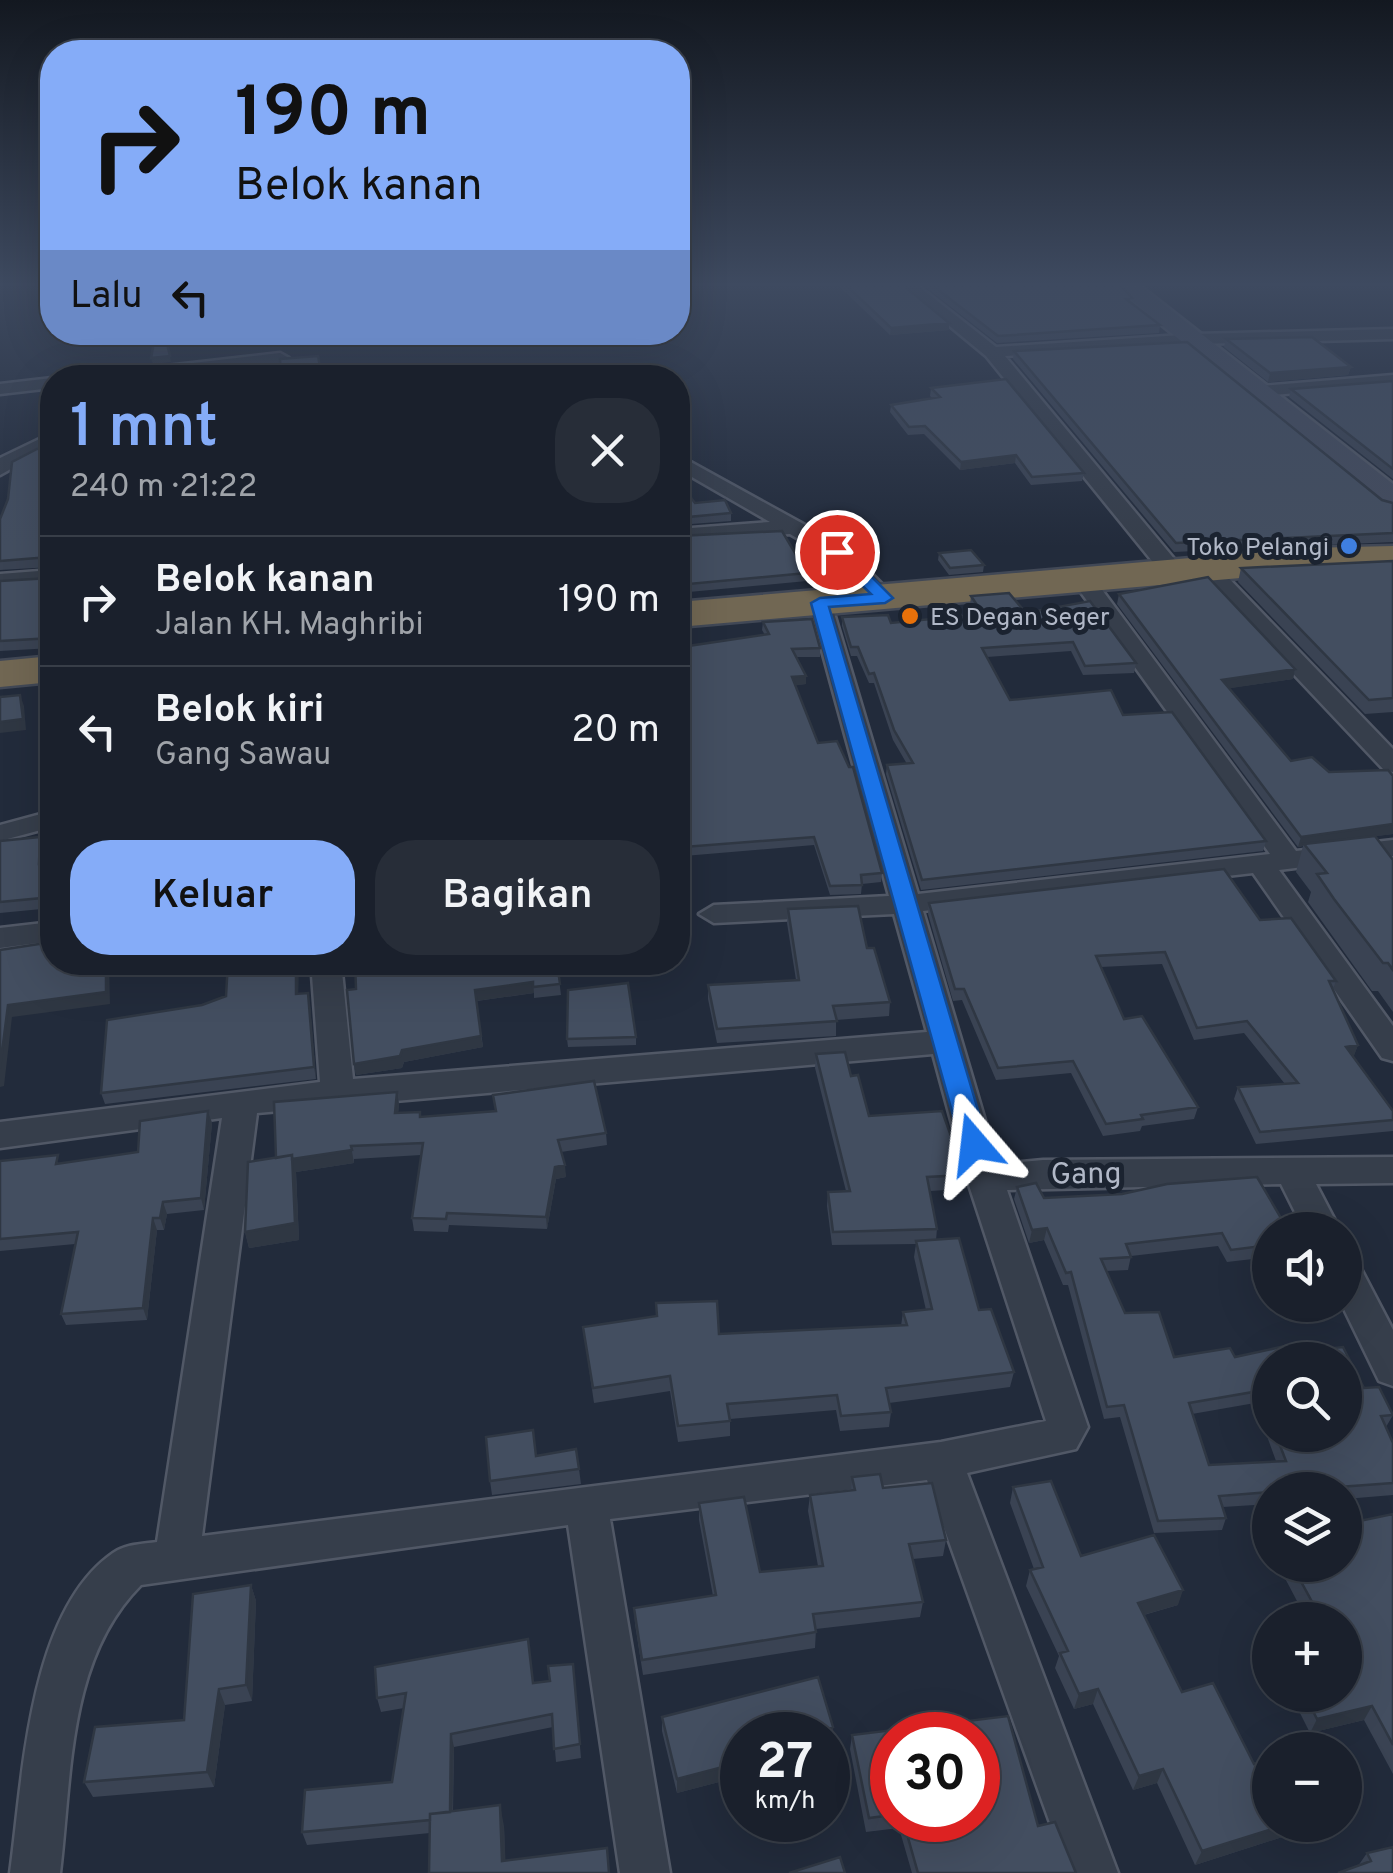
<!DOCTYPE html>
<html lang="id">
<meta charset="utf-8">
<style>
body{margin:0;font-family:Overpass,sans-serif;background:#272d38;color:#f1f3f6;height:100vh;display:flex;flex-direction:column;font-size:38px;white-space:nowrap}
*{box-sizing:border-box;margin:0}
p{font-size:32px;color:#9fa3a9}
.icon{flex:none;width:55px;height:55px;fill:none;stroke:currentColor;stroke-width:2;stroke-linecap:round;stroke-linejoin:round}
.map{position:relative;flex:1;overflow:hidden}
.side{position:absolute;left:40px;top:365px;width:650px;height:610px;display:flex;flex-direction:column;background:#1a202c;border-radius:40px;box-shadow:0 10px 40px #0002,0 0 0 2px #383e48}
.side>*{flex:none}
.top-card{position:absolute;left:40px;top:40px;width:650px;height:305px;border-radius:40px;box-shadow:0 10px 40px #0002,0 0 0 2px #383e48;background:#85acf8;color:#111;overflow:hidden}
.tools{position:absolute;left:1252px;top:1212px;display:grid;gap:20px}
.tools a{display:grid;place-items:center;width:110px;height:110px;border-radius:50%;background:#1a202c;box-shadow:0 10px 40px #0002,0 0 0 2px #383e48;font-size:50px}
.speed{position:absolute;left:720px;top:1712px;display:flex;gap:20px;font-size:50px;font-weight:700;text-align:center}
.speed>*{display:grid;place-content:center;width:130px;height:130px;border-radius:50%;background:#1a202c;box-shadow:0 10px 40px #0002,0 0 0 2px #383e48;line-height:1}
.speed small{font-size:25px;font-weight:400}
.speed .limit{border:15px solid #d22;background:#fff;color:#111}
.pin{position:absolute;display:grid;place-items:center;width:85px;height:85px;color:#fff;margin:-42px;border:5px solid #fff;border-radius:50%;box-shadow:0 2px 10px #0007}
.me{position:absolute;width:110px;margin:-55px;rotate:343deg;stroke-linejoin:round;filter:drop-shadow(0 0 8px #0008)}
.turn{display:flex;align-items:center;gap:35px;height:210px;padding:0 30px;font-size:45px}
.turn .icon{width:130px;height:130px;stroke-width:2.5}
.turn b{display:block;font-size:70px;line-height:85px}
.then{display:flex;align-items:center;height:95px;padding:0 30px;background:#0003;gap:20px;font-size:38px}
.round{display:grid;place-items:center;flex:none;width:105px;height:105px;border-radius:40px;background:#272d38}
.headline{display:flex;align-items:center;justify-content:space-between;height:170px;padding:0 30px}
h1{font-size:60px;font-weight:600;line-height:75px;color:#85acf8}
.button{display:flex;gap:20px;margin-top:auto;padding:20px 30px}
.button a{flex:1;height:115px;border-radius:40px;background:#85acf8;color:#111;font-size:40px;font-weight:600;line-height:115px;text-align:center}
.button a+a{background:#272d38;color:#f1f3f6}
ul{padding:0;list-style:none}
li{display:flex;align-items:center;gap:30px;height:130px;padding:0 30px;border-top:2px solid #383e48}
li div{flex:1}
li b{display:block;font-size:38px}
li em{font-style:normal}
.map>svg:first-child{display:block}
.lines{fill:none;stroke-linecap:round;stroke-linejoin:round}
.street-casing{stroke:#515866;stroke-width:5}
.secondary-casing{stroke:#515866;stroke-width:5}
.highway-casing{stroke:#414856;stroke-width:5}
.street{fill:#363e4b;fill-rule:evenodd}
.secondary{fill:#444c5e;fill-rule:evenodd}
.highway{fill:#716753;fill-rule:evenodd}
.wall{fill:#3a4353;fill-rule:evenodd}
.shaded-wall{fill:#2f3743}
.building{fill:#434e60;stroke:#2f3743;stroke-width:2.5;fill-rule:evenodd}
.route{fill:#1a73e8;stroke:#114b97;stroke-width:2.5}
.shop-dot{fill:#3f7fe0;stroke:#1b2330;stroke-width:4}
.food-dot{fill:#e8710a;stroke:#1b2330;stroke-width:4}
.labels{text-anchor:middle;stroke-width:10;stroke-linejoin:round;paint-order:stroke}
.far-poi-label{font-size:25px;fill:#b1b8c7;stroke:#1b2330;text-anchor:end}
.street-label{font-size:30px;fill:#b1b8c7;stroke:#1b2330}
</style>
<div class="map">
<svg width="1393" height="1873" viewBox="0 0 1393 1873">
<rect width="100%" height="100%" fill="#222b3b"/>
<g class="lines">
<defs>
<path id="street" d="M900 285H917L996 347 1197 334 1393 329V339L1197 344 1005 356 1181 567 1184 572 1173 579 1165 577 986 356Z
M280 353 289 358 286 362 155 378H97L105 373Z
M1393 375V385L1261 396 1252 391 1261 386Z
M52 378V388L0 394V384Z
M52 433V446L0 475V458Z
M678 455 845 547 896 598 885 605 877 603 829 557 790 534 678 541V529L770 522 678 469Z
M1209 564 1217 566 1393 749V772L1384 770 1201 576 1198 571Z
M52 570V583L0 588V574Z
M1083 573 1091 575 1296 851 1393 840V856L1279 870 1393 1026V1061L1382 1058 1253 873 923 911 998 1164 1043 1160 1393 1157V1183L1316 1184 1340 1230H1304L1281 1184 1007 1190 1088 1427 1076 1449 967 1473 1118 1873H1068L927 1480 610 1519 670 1873H620L568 1525 141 1585C67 1659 72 1775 60 1873H10C23 1779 28 1612 113 1553 126 1544 143 1544 157 1542L222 1118 0 1148V1122L320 1082 311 962H341L353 1079 927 1032 894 914 714 923 699 914 714 905 889 896 809 603 812 598H828L831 603 918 894 1270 854 1072 580ZM933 1054 967 1179 1046 1421 941 1442 202 1536 257 1113Z
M52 811V827L0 841V825Z
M52 922V941L0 948V928Z
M1345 1259 1358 1263 1393 1330V1386L1379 1381 1342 1305Z"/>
<path id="secondary" d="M1113 285H1139L1393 484V509L1382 506Z"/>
<path id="highway" d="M1393 546V570L1308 572 678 627V602L1308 548Z
M52 656V682L0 687V661Z"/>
</defs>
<use href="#street" class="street-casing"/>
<use href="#secondary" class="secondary-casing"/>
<use href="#highway" class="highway-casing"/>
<use href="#street" class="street"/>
<use href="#secondary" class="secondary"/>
<use href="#highway" class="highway"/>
</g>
<path class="wall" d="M838 285H903L949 323V330L890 335Z
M923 285H1120L1132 303 1160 325 1159 333 997 343Z
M1226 339 1351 367 1348 375 1268 382 1224 347Z
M1014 351 1393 503V542L1174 552 1013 359Z
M1393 381V479L1289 397 1291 389Z
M931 388 1084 473 1082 481 1031 485 1015 463 960 470 924 434 908 435 890 412 891 405 932 398 930 396Z
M52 448V648L0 651V581L50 578 52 567 0 570V519Z
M678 481 695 503 731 513V521L678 525V527Z
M678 536 807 573V581L678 593Z
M939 553 984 565 983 572 949 575 938 560Z
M1393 561V712L1365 714 1238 582 1241 568Z
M1119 594 1295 669 1293 679 1229 688 1291 761 1329 772 1393 776V834L1375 836 1393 860V1012L1378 991H1372L1308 902 1311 892 1296 872 1303 846 1298 847 1117 604Z
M971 596 1026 613 1136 663 1134 673 1083 675 1071 651 987 657 1010 700 1123 715 1266 841 1263 851 921 890 886 774 887 765 907 764 893 740 874 683H869L857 656H851L842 626V617L891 623 976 614 970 605Z
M763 622 820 648V657H796L806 676V684L795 685 818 743 882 873 881 882 862 884 861 894 830 895 814 845 684 856 678 820V637L681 647 765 635 762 630Z
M0 841 44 848 43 864 52 863V908L0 913Z
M929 903 1260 920 1336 981 1333 989 1358 1045 1353 1057 1393 1111V1131L1256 1144 1234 1099 1238 1087 1285 1084 1244 1033 1194 1040 1162 964 1101 967 1124 1019 1198 1107 1194 1119 1142 1126 1140 1131 1103 1136 1071 1073 996 1080 962 1000 953 1001 928 914Z
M788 909 867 948 890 1002 889 1016 836 1020V1036L717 1043 708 999V985L796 980 787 923Z
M355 962H420V966L557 962 561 995 534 998V993L477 1001 483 1047 404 1062 402 1068 356 1075 354 1064 356 989Z
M298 994 310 1005 316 1079 105 1104 101 1093 202 1005 226 996Z
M636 1037V1045L568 1047 567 1039Z
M816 1054 851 1076 869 1116 965 1175 963 1189 930 1191 937 1229 936 1240 979 1310 1014 1372 1010 1387 889 1403 891 1412 889 1427 840 1431 836 1410 730 1419V1436L678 1442 670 1391 594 1403 583 1327 719 1334 901 1326 903 1312 926 1310 914 1257 916 1244 832 1245 827 1206 828 1192 846 1191 815 1068Z
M397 1092 399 1104 398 1113 421 1117 606 1133 607 1145 561 1152 566 1177 556 1179 547 1229 449 1225 448 1232 414 1231 412 1218 421 1155 354 1159V1163L296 1172 299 1240 249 1248 245 1232 276 1158Z
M208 1111 212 1123 204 1210 167 1214 164 1230H157L147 1320 66 1325 61 1314 75 1244 0 1251V1161L61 1163 138 1152Z
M1017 1187 1044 1198 1270 1230V1257L1227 1262 1218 1246 1131 1256 1128 1270 1106 1271 1125 1313 1174 1357H1235L1294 1352 1364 1388 1393 1415 1386 1427 1393 1443V1495L1345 1499V1490H1270V1504L1223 1507 1226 1518 1222 1530 1154 1533 1120 1417 1104 1419 1068 1285H1063L1044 1240 1029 1243 1014 1199ZM1270 1360 1345 1435H1270ZM1255 1403 1276 1461 1209 1465 1192 1414Z
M579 1469 581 1484 492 1495 490 1481Z
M852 1477 883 1488 946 1540 943 1556 913 1559 923 1602 920 1617 816 1629 815 1648 643 1675 635 1624 634 1608 713 1596 699 1520V1503L760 1572 818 1566 808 1511 810 1495 851 1491Z
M1013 1487 1081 1556 1178 1605 1144 1615 1182 1692 1270 1825H1305L1301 1831 1195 1865 1157 1783 1133 1790 1093 1704 1074 1709 1055 1668 1059 1656 1026 1586 1030 1570 1034 1569 1010 1503Z
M1393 1514V1774L1364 1720 1310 1733 1291 1695H1345V1620H1307L1278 1565H1345Z
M251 1585 256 1601 252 1701 225 1705 214 1787 93 1797 84 1782 184 1720Z
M573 1664 581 1758 556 1762 553 1727 454 1747 453 1811 504 1826 505 1861 429 1873 430 1833 307 1845 302 1832 392 1782 404 1708 381 1712 377 1698 375 1667 533 1683 550 1681Z
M1008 1716 1038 1826 1055 1822 1076 1873H912L899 1828 866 1832 850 1749 852 1735ZM892 1735H978V1820H892Z
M662 1717 833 1727 831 1741 742 1735V1776L677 1793 662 1731Z
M1367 1853 1393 1873 1358 1866Z"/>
<path class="shaded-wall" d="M949 323V330L890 335 891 328Z
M170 356 171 362 153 364 151 358Z
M1351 367 1348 375 1268 382 1270 373Z
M1016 455 1015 463 960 470 961 462Z
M1295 669 1293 679 1219 690 1222 680Z
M806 676V684L792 686V677Z
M20 695 24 706 26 730 0 733V722Z
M1393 824V834L1305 846 1304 844 1303 846 1298 847 1301 837Z
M40 837 44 848 42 875 39 864Z
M106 962H109L110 1004 12 1017 4 1086 0 1087V1068L8 1005Z
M296 962H299L298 1006 296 994Z
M533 982 534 993 476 1001 475 990Z
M308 993 310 1005 316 1079 314 1067Z
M481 1036 483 1047 404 1062 402 1068 356 1075 354 1064 402 1050Z
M1358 1045 1354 1056 1342 1059 1346 1047Z
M397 1092 399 1104 397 1126 395 1113Z
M208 1111 212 1123 204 1210 201 1198Z
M351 1146 354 1163 296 1172 299 1240 249 1248 245 1232 292 1159Z
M565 1165 566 1177 556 1179 547 1229 546 1217 555 1167Z
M163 1202 167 1214 164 1230 160 1218Z
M153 1218 157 1230 147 1320 143 1308Z
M1047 1228 1044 1240 1029 1243 1032 1230Z
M251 1585 256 1601 252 1701 246 1685Z
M1183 1590 1178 1605 1132 1618 1138 1603Z
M219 1689 225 1705 214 1787 207 1772Z
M1098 1689 1093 1704 1074 1709 1079 1694Z
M1372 1706 1364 1720 1310 1733 1317 1719Z
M833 1727 831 1741 828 1742V1735H796Z
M451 1734 454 1747 452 1831 449 1818Z
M742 1762V1776L677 1793V1779Z
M1163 1769 1157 1783 1133 1790 1139 1776Z
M500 1805 504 1826 506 1873 502 1861Z
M1285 1825H1305L1301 1831 1195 1865 1202 1851Z"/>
<path class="building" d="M846 285H903L949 323 891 328Z
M932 285H1120L1132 298 1126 299 1160 325 998 336Z
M156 332H164L170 356 151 358Z
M1312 337 1351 367 1270 373 1226 339Z
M1187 342 1382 500 1393 503V533L1176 543 1014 351Z
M318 356 322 378H281L280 359Z
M173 371 172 378H147L148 374Z
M1006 379 1084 473 1032 477 1016 455 961 462 925 426 909 427 891 405 940 397 931 388Z
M1393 381V469L1291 389Z
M52 448V560L49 557 0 561V519L8 499 12 462 37 449Z
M678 481 695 503 725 500 731 513 678 518V519Z
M782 531 807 573 678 585V536Z
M971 550 984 565 950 568 939 553Z
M1393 561V698L1369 700 1241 568Z
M52 564V638L0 641V581L50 578Z
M1208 577 1295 669 1222 680 1291 761 1312 757 1329 772 1388 770 1393 776V824L1301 837 1119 594Z
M1009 593 1026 613 1090 601 1136 663 1085 666 1073 642 982 648 1010 700 1111 690 1123 715 1172 712 1266 841 922 880 887 765 913 763 894 730 874 673 869 674 858 647H851L842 617 888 615 891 623 983 614 971 596Z
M812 619 820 648 792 649 806 676 792 677 818 743 837 741 849 767H853L882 873 861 875 862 885 830 886 814 837 684 847 678 812V637L681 647 769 634 763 622Z
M20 695 23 719 0 722V697Z
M1375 836 1393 860V970L1388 963H1383L1334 899 1317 874 1327 873 1304 844Z
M40 837 39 864 52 863V897L0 902V841Z
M1224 869 1260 920 1291 918 1336 981H1329L1358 1045 1346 1047 1393 1111V1120L1260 1132 1238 1087 1298 1083 1247 1021 1197 1028 1165 952 1096 956 1124 1019 1142 1016 1198 1107 1141 1115 1143 1119 1106 1124 1073 1061 998 1068 964 989H955L929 903Z
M858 906 867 948H874L890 1002 833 1006 837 1021 717 1029 708 985 799 980 788 909Z
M52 942V962H106V992L8 1005 0 1068V950Z
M228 962H296V994L308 993 314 1067 101 1093 107 1020 202 1005 226 996Z
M355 962H418V967L455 962H557L560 984 533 987V982L475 990 481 1036 402 1050 400 1056 354 1064 347 990 356 989Z
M628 983 636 1037 567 1039 568 990Z
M845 1052 851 1076 858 1075 869 1116 942 1111 965 1175 927 1177 937 1229 833 1232 828 1192 850 1191 816 1054Z
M594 1081 606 1133 558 1140 565 1165 555 1167 546 1217 447 1213 446 1219 412 1218 423 1143 351 1146 352 1150 292 1159V1155L276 1158 274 1102 397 1092 395 1113 420 1112V1117L496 1111 493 1095Z
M208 1111 201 1198 163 1202 160 1218H153L143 1308 61 1314 78 1232 0 1239V1161L58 1155 56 1164 138 1152 140 1121Z
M292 1155 295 1223 245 1232 248 1162Z
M1257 1177 1288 1230H1270V1245L1231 1250 1222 1233 1126 1244 1131 1257 1101 1259 1125 1313 1159 1312 1174 1357 1230 1348 1235 1357 1290 1345 1294 1352 1343 1347 1364 1388 1379 1387 1393 1415 1381 1416 1393 1443V1483L1298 1490H1270V1492L1219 1496 1226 1518 1158 1521 1124 1405 1107 1407 1071 1272 1066 1273 1047 1228 1032 1230 1017 1187 1036 1183 1044 1198 1122 1194 1167 1184ZM1270 1360H1345V1435H1276L1286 1461 1209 1465 1189 1403 1259 1391 1270 1419Z
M959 1238 979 1310 991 1309 1014 1372 886 1388 891 1412 841 1416 837 1395 727 1404 730 1421 678 1426 670 1376 593 1388 583 1327 657 1316 656 1303 717 1301 719 1334 907 1325 903 1312 932 1309 916 1241Z
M533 1430 536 1456 576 1449 579 1469 490 1481 486 1437Z
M880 1474 883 1488 932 1483 946 1540 909 1544 923 1602 813 1614 816 1632 642 1660 634 1608 716 1595 699 1503 744 1497 760 1572 823 1566 810 1495 855 1490 852 1477Z
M1051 1481 1081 1556 1154 1535 1183 1590 1138 1603 1182 1692 1213 1683 1254 1764 1270 1759V1825H1285L1202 1851 1163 1769 1139 1776 1098 1689 1079 1694 1060 1653 1068 1651 1030 1570 1043 1567 1013 1487Z
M1393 1514V1745L1372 1706 1317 1719 1305 1695H1345V1620H1322L1292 1565H1345V1524Z
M251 1585 246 1685 219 1689 207 1772 84 1782 95 1727 184 1720 193 1594Z
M528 1639 533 1683 550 1681 548 1666 573 1664 580 1744 554 1749 552 1714 451 1734 450 1812 430 1814V1820L302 1832 305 1790 392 1782 406 1693 377 1698 375 1667Z
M818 1677 833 1727 796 1735H742V1762L677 1779 662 1717Z
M1008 1716 1038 1826 1055 1822 1076 1873H918L903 1820H978V1735H892V1815L869 1818 852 1735Z
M500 1805 502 1861 607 1848 609 1873H429L430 1814Z
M1393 1847V1873H1338L1371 1861 1367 1853Z
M840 1857 845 1873H789Z"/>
<linearGradient id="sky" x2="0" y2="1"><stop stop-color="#131820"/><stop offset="0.52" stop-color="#3e4a60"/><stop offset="1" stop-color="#3e4a60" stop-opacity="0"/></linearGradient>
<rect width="1393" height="547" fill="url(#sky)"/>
<path class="route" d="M831 548H843L893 598 885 603 829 607 988 1144 974 1154 961 1144 811 603 820 598 871 594 831 555Z"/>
<circle class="shop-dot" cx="1349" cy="546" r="10"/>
<circle class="food-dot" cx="910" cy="616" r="10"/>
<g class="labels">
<g class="far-poi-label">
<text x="1329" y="555">Toko Pelangi</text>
<text x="930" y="625" text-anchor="start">ES Degan Seger</text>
</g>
<g class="street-label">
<text transform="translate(1086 1173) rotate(-1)" y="10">Gang</text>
</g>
</g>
</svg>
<div class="tools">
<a><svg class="icon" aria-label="sound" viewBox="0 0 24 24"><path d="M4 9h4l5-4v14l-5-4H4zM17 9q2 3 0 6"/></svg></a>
<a><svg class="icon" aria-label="search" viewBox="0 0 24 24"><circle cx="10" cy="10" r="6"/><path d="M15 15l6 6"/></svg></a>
<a><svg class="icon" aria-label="layers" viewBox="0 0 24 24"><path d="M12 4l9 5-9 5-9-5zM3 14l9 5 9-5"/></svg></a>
<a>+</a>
<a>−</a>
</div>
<div class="speed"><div>27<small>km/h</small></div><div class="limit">30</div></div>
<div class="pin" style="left:837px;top:552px;background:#d93025"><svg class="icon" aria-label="arrive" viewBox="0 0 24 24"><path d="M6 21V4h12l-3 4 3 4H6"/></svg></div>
<svg class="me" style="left:974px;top:1144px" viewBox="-20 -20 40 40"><path d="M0-17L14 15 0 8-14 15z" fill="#1a73e8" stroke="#fff" stroke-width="4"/></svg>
<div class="top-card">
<div class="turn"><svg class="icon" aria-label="right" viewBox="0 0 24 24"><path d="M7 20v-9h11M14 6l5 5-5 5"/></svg><div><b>190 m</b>Belok kanan</div></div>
<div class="then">Lalu<svg class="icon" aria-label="left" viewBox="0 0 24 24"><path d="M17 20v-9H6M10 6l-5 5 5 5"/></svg></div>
</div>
<section class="side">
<div class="headline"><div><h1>1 mnt</h1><p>240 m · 21:22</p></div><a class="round"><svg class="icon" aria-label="close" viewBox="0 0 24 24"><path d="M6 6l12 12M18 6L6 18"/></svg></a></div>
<ul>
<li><svg class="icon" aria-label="right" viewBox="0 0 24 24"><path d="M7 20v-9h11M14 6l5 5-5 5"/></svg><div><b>Belok kanan</b><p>Jalan KH. Maghribi</p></div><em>190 m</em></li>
<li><svg class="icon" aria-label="left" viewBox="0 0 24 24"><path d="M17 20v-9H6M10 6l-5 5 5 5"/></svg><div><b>Belok kiri</b><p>Gang Sawau</p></div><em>20 m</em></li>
</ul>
<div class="button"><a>Keluar</a><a>Bagikan</a></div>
</section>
</div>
